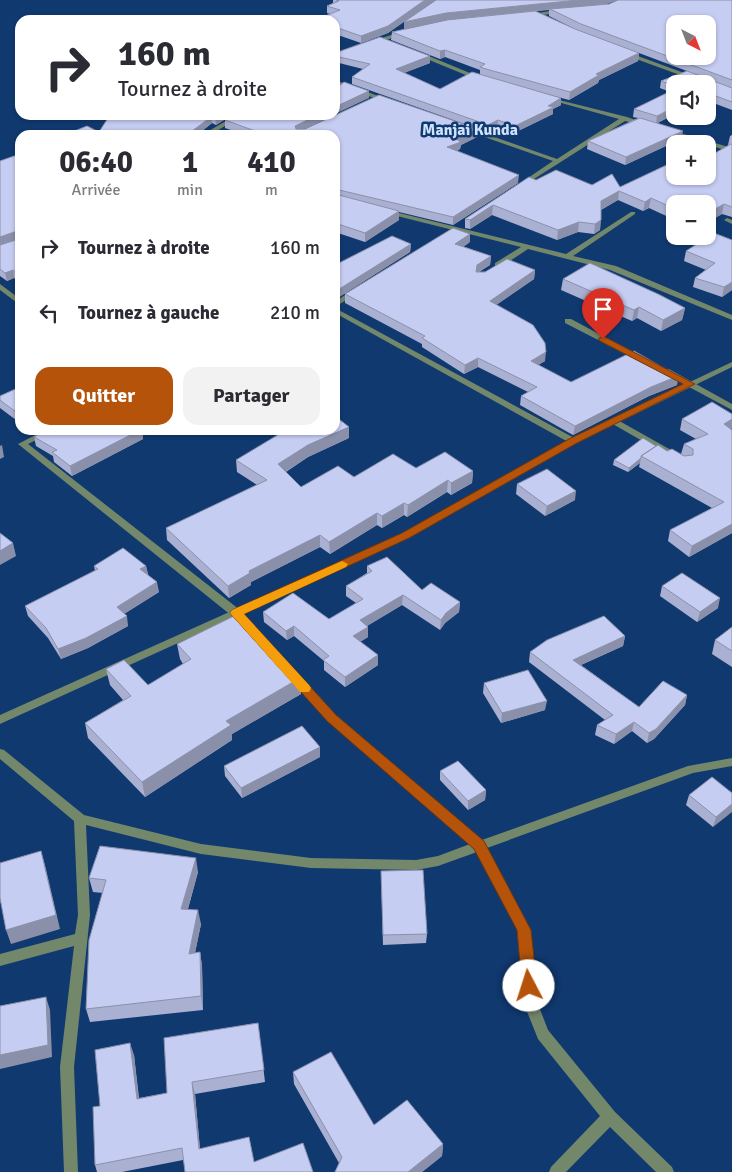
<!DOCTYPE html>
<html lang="fr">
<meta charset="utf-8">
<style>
body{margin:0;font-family:Signika,sans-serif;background:#f2f2f3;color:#2b2b33;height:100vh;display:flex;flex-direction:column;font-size:19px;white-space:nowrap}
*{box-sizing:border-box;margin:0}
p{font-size:16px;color:#7c7c81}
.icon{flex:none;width:28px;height:28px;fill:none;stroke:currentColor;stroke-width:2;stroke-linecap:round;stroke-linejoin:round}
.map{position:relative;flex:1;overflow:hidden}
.details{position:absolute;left:15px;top:130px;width:325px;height:305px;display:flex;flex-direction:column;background:#fff;border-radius:15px;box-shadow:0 1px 4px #0004}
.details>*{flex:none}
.hud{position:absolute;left:15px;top:15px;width:325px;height:105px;border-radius:15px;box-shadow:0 1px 4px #0004;background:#fff;color:#2b2b33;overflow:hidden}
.needle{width:32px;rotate:138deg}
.buttons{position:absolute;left:666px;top:15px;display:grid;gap:10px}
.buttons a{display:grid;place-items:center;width:50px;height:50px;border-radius:10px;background:#fff;box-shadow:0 1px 4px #0004;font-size:25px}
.pin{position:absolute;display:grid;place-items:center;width:42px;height:42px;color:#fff;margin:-51px -21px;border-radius:50% 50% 50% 0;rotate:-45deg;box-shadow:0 0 5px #0007}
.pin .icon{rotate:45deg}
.me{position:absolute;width:55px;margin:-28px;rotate:355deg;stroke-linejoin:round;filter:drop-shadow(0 0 4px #0008)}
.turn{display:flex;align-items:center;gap:18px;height:105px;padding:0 20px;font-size:22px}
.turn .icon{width:65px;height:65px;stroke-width:2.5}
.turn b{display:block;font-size:35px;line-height:42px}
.eta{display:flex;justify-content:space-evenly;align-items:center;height:85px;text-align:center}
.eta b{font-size:30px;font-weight:800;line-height:35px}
.cta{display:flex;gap:10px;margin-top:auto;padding:10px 20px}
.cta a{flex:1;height:58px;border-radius:15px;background:#b45309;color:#fff;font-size:20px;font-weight:800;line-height:58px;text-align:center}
.cta a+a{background:#f2f2f3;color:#2b2b33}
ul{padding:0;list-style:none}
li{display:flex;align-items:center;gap:15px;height:65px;padding:0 20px}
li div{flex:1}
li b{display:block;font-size:19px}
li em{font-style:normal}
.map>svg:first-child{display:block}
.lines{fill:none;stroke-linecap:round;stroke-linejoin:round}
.minor{fill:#73876b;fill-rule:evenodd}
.tertiary{fill:#73876b;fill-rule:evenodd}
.wall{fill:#aab0d1;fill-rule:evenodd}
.shaded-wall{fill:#8b90aa}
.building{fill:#c6cdf3;stroke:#8b90aa;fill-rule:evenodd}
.route{fill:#b45309;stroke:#753606}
.slow{fill:#f59e0b}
.labels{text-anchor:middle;stroke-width:5;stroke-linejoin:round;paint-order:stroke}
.far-district-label{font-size:16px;font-weight:bold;fill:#d0e3fd;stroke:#103970}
</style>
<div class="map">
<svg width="732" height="1172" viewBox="0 0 732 1172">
<rect width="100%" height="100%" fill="#103970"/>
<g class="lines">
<path class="minor" d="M562 9 565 11 564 12 529 17 526 15Z
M404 31 407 33 406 34 372 44 369 42Z
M419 52 482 78 483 79 478 80 417 55 416 54Z
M627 52 695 77 696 78 691 79 625 55 624 54Z
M335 80 381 97 382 98 373 103H369V101L374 98 335 84Z
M547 97 627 117 647 124 644 126 625 121 523 186H519V184L553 161 462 129V127H466L557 159 619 119 547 99Z
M236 115H243L210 135H202Z
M670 130 732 148V152L668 133V131Z
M387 210 566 254 631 212H635V214L573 256 616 266 732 315V320L610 270 528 249 501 267H495V263L521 247 385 213V211Z
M727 218 732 220V224L724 220Z
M0 284 20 299V305L0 290Z
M352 290H355L359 292 335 307V302Z
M335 308 576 439 577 441 576 443H570L335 313Z
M565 319H571L646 359 645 361H639L565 323Z
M663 369H669L732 404V410L663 373Z
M614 418 671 450 672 452 671 454H665L611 423 610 421 611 419Z
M45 430H56L28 444 240 610 269 642 270 645 269 648H261L232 616 18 444Z
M292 670 296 671 336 715 482 840 688 766 732 758V766L693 773 487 848 530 930 538 1004 548 1030 615 1112 672 1167 674 1172H656L610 1127 566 1172H549L551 1167 600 1116 538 1039 524 1004 518 930 477 852 438 866 416 870 311 868 201 854 86 825 90 915 74 1067 78 1172H64L60 1067 74 946 0 966V954L75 934 78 915 74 821 0 759V749L4 750 84 815 201 844 311 858 416 860 438 856 470 844 328 721 288 677 287 674 288 671Z"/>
<path class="tertiary" d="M732 362V367L576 443 409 538 0 724V715L403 534 570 439Z"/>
</g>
<path class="wall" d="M333 0H435L388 33 361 43 335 34V20H315L330 14 327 13V6L333 3Z
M436 0H617L606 4 732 0V110L708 101V84H675V114L657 123 681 139 625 165 587 149 588 141 638 118 633 117 634 109 670 92 660 88 661 81 687 71 639 53 638 61 599 80 598 83 569 100 539 92 561 105 553 109V114L514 133 497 127 487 132 352 84V77L363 69 335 62V53L430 63 404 73 440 89 480 75V70L445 57 440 59 391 40 392 32 477 17 446 20 404 29V22ZM549 10V16L577 30 536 11Z
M110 115H232L216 125 212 123 197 135H67V134L99 132Z
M234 115H334L304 129 477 137 461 145 460 149 457 151 518 183 453 225 399 212V220L365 242 335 232V135H245L225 128V120Z
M732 135V217L722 214 708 222V204H675V220L649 208 643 211 618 200 601 210 600 230 594 234 578 232 557 240 492 215 470 229 465 228V219L536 180 620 187 675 176 729 145H728L730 136Z
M20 154V283L14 278 7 281 0 276V161Z
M732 240V290L722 297 693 287 695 278 706 270 684 261 686 251Z
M470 242 463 247 491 256 490 265 479 272 535 270 534 279 496 305 545 361 538 365 571 382 678 376 677 385 649 396 573 435 520 405 521 396 528 392 478 367 464 374 422 347V344L345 303V294Z
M411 244 410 252 336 299H335V263L337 264Z
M563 279 685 308 682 320 661 331 637 318 632 321 561 290Z
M20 387V423L0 408V396Z
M732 414V428L731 429 732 533 689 557 668 541 670 530 712 508 639 467 640 463 628 472 613 465 614 460 656 446 667 451 681 454 684 444 696 439 680 430 682 419Z
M29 430H142L143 439 72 476 54 462 53 456 36 446 34 437 40 433 39 431 34 434Z
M349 438 308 457 286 472 301 487 354 477 416 468 473 471 472 483 451 495 447 492 407 517 404 515 382 528 377 525 330 554 320 547 251 582V585L229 598 167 540 166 528 257 485 237 472 236 460Z
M517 484 575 500 545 516 516 494Z
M94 566H146L148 574 159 592 124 614 128 626 88 648 61 659 48 638 28 616 25 606 95 571Z
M367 566 422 590 460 602 459 612 445 623 440 630 402 605 367 626 368 637 360 642 378 665 345 687 324 670V661L294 636 287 640 264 622 263 612 329 619 356 603 346 596V586L367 573Z
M662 586 718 608 697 622 660 596Z
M732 627V667L712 654 715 640Z
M625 636 623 646 581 665 639 707 687 695 685 705 654 739 647 743 632 731 614 744 595 735 597 725 605 720 529 662 530 652Z
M177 644 300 678 301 694 232 734V740L145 797 88 738 85 723 123 700 110 685 106 669 148 685 183 664 180 659Z
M484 683 545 710 501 723 483 693Z
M320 757 242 798 225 776 224 766Z
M440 771 486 790 485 800 468 810 440 780Z
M732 793 713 827 686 805 689 795Z
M381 871 427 934 426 943 383 945Z
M198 872 188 909 201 924 195 953 200 952 202 966 203 1010 90 1022 86 1009 103 893 93 892 89 878Z
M258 1023 265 1082 195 1094 200 1149 254 1162 313 1172 183 1160 122 1172H97L95 1165 100 1106 134 1055 139 1098 167 1093Z
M293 1072 374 1125 443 1144 442 1156 422 1172H335L339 1163 294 1084Z"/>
<path class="shaded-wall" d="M425 0H435L388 33 361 43V36Z
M579 0H617L606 4 446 20 404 29V22L446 13Z
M445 50V57L440 59V51Z
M639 53 638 61 599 80 598 83 569 100 570 92 596 74Z
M430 56V63L396 76V69Z
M369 91V98L335 114V107Z
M561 98V105L553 109V114L514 133 515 126Z
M675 107V114L656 124 657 116Z
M219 115H232L216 125 215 117Z
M318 115H334L295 133V126Z
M212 116V123L197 135H187Z
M498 120 497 127 487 132 488 125Z
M478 129 477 137 461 145 460 149 447 154V147L456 139Z
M683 131 681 139 625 165 626 157Z
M519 175 518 183 453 225V217Z
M619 191 618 200 600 210 601 201Z
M651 198 649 208 643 211 645 202Z
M724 204 722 214 708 222V213Z
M493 205 492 215 470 229V220Z
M399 211V220L365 242V233Z
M601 220 600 230 594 234 595 224Z
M579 222 578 232 557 240 558 230Z
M20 230V239L0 245V237Z
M470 234V242L455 252V244Z
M411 244 410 252 336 299V291Z
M491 256 490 265 476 273 477 265Z
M13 270 14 278 7 281 5 273Z
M535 270 534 279 489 310 490 301Z
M732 282V290L722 297 724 287Z
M639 307 637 318 632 321 634 310Z
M685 308 682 320 661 331 663 320Z
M546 352 545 361 530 370 531 361Z
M478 358V367L464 374 465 365Z
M678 376 677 385 649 396 573 435 575 426 651 387Z
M732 419V428L721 434 724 424Z
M349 427V438L308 457 279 476 278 464 308 445Z
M33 430H41L34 434Z
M140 430H142L143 439 72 476 70 466Z
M2 445 4 457 0 459V446Z
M641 458 640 463 628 472 629 468Z
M473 471 472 483 451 495V483Z
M448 480 447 492 407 517 408 505Z
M576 491 575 500 545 516 547 506Z
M404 503V515L382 528V516Z
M377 513V525L330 554 329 542Z
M732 524V533L689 557 692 546Z
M320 535V547L251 582V585L229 598 228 586 249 571Z
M13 543 16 556 0 565V551Z
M146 566 148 575 140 569Z
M157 582 159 592 119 617 117 607Z
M403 595 402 605 360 630V620Z
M720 598 718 608 697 622 700 612Z
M460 602 459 612 445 623 440 630 441 620 446 613Z
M127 616 128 626 88 648 61 659 58 649Z
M294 626V636L287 640 286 631Z
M368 627V637L353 646V636Z
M625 636 623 646 572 669 573 660Z
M378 655V665L345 687V677Z
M300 678 301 694 232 734V740L145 797 142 782 226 721Z
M687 695 685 705 654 739 647 743 649 733Z
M547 701 545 710 501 723 502 713Z
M634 722 632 731 614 744 616 734Z
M320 747V757L242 798 241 788Z
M486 790 485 800 468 810V801Z
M732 804V812L713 827 716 817Z
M41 851 45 865 60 929 11 944 6 930Z
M196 858 198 872 184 923 181 909Z
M198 910 201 924 192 967 189 954Z
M200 952 202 966 203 1010 201 996Z
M46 997 50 1010 52 1057 0 1069V1055Z
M130 1043 134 1055 140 1111 137 1099Z
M192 1082 195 1094 201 1161 199 1149Z
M443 1144 442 1156 422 1172H408Z"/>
<path class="building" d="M336 0H425L388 26 361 36 335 27V20H315L340 10 327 6 339 1Z
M436 0H579L446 13 404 22Z
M618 0H732V80L581 24 550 9 609 4ZM675 24H708V56H675Z
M535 11 575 29 639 53 596 74 599 75 570 92 486 69 480 67 485 64 445 50 440 51 392 32 447 20Z
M380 37 430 56 396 69 440 89 472 72 561 98 548 106 554 107 515 126 498 120 488 125 352 77 370 64 335 56V53Z
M687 71 732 88V102L708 93V84H675V86L661 81Z
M344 82 369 91 335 107V89Z
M675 89V107L657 116 634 109Z
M379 95 478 129 456 139 461 142 447 147 519 175 453 217 335 189V135H266L225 120 234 115H318L295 126 296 129H305Z
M110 115H219L215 117 212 116 187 135H69L67 134 87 126 99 132Z
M640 118 683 131 626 157 588 141Z
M731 144H732V207L724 204 708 213V204H675V209L651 198 645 202 619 191 601 201V220L595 224 579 222 558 230 493 205 470 220 465 219 529 177 536 180 556 170 592 185 612 174 620 187 673 162 675 163V176H708V157Z
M20 154V230L0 237V161Z
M335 194 399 211 365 233 335 223Z
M453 228 470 234 455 244 491 256 477 265 476 272H485L507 259 535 270 490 301 533 325 545 343 546 352 531 361 571 382 634 351 678 376 651 387 575 426 521 396 537 387 478 358 465 365 422 338 425 336 345 294Z
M714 233 732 240V282L724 287 695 278 715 263 686 251Z
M20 236V276L13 270 5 273 0 269V245L19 239Z
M392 236 411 244 336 291 335 290V263L337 264Z
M590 263 660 295 685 308 663 320 639 307 634 310 563 279Z
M20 387V415L0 400V396Z
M712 402 732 414V419L724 424 732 430V524L692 546 670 530 724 502 641 456 658 445 667 451 672 449 684 456 693 455V449L684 444 708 434 682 419Z
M335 416 349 427 308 445 278 464 301 487 338 466 354 477 393 454 416 468 445 452 473 471 451 483 448 480 408 505 404 503 382 516 377 513 329 542 320 535 249 571 250 573 228 586 166 528 267 480 236 460 286 430H335Z
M39 430H140L70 466 52 452 57 450 34 437 42 432Z
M643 438 656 446 641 456V458L629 468 614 460Z
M547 469 576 491 547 506 517 484Z
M0 533 13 543 0 551Z
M123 548 146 566 140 569 157 582 117 607 127 616 86 638 58 649 46 628 25 606 98 569 94 566Z
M387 557 422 590 431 583 460 602 446 613 441 620 403 595 360 620 368 627 353 636 378 655 345 677 323 660 329 656 294 626 286 631 263 612 293 593 329 619 363 599 346 586 372 571 367 566Z
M682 573 720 598 700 612 662 586Z
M236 615 300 678 226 721 231 725 142 782 85 723 131 696 106 669 124 660 148 685 191 659 177 644Z
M604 616 625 636 573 660 639 707 663 681 687 695 656 729 649 733 634 722 616 734 597 725 613 715 530 652 547 640Z
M732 627V651L715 640Z
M528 670 547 701 502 713 484 683Z
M302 726 320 747 241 788 224 766Z
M458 761 486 790 468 801 440 771Z
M712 777 732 793V804L716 817 689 795Z
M100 846 196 858 181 909 198 910 189 954 200 952 201 996 86 1009 89 940 106 880 89 878Z
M41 851 56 915 6 930 0 898V863Z
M423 870 427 934 383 935 381 871Z
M46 997 48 1045 0 1055V1006Z
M258 1023 264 1070 192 1082 199 1149 249 1137 254 1162 303 1143 313 1172H185L182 1148 95 1165 93 1107 100 1106 95 1050 130 1043 137 1099 167 1093 164 1038Z
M331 1052 374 1125 407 1100 443 1144 408 1172H335L342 1157 293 1072Z"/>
<path class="route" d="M603 336 695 384 577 443 409 538 244 614 336 715 484 841 531 930 537 986 535 991 529 993 524 991 522 986 517 930 474 849 327 721 230 613 232 610 402 533 569 439 683 384 600 341 598 339Z"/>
<path class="slow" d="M342 561 348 564 346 567 244 614 309 685 311 688 309 692H300L230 613 232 610Z"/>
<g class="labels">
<g class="far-district-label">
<text x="470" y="135">Manjai Kunda</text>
</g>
</g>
</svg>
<div class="buttons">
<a><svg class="needle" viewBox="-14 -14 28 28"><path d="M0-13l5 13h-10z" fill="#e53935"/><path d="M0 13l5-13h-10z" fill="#7c7c81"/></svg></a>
<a><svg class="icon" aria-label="sound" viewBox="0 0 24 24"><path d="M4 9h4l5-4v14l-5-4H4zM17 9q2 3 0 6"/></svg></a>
<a>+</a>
<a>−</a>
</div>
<div class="pin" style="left:603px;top:339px;background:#d93025"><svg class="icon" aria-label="arrive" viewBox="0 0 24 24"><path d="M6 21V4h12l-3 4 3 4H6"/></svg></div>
<svg class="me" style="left:529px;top:986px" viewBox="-20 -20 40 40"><circle r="19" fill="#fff"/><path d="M0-13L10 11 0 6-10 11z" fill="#b45309"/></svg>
<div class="hud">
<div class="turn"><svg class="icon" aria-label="right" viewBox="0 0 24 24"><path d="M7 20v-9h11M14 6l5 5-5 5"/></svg><div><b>160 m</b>Tournez à droite</div></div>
</div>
<section class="details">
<div class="eta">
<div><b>06:40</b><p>Arrivée</p></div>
<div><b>1</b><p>min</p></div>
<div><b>410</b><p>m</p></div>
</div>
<ul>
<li><svg class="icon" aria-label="right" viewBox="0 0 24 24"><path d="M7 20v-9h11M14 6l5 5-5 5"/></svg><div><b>Tournez à droite</b></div><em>160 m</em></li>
<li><svg class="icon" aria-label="left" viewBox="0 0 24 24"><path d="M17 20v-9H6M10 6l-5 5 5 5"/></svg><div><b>Tournez à gauche</b></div><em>210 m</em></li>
</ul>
<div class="cta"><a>Quitter</a><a>Partager</a></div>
</section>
</div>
